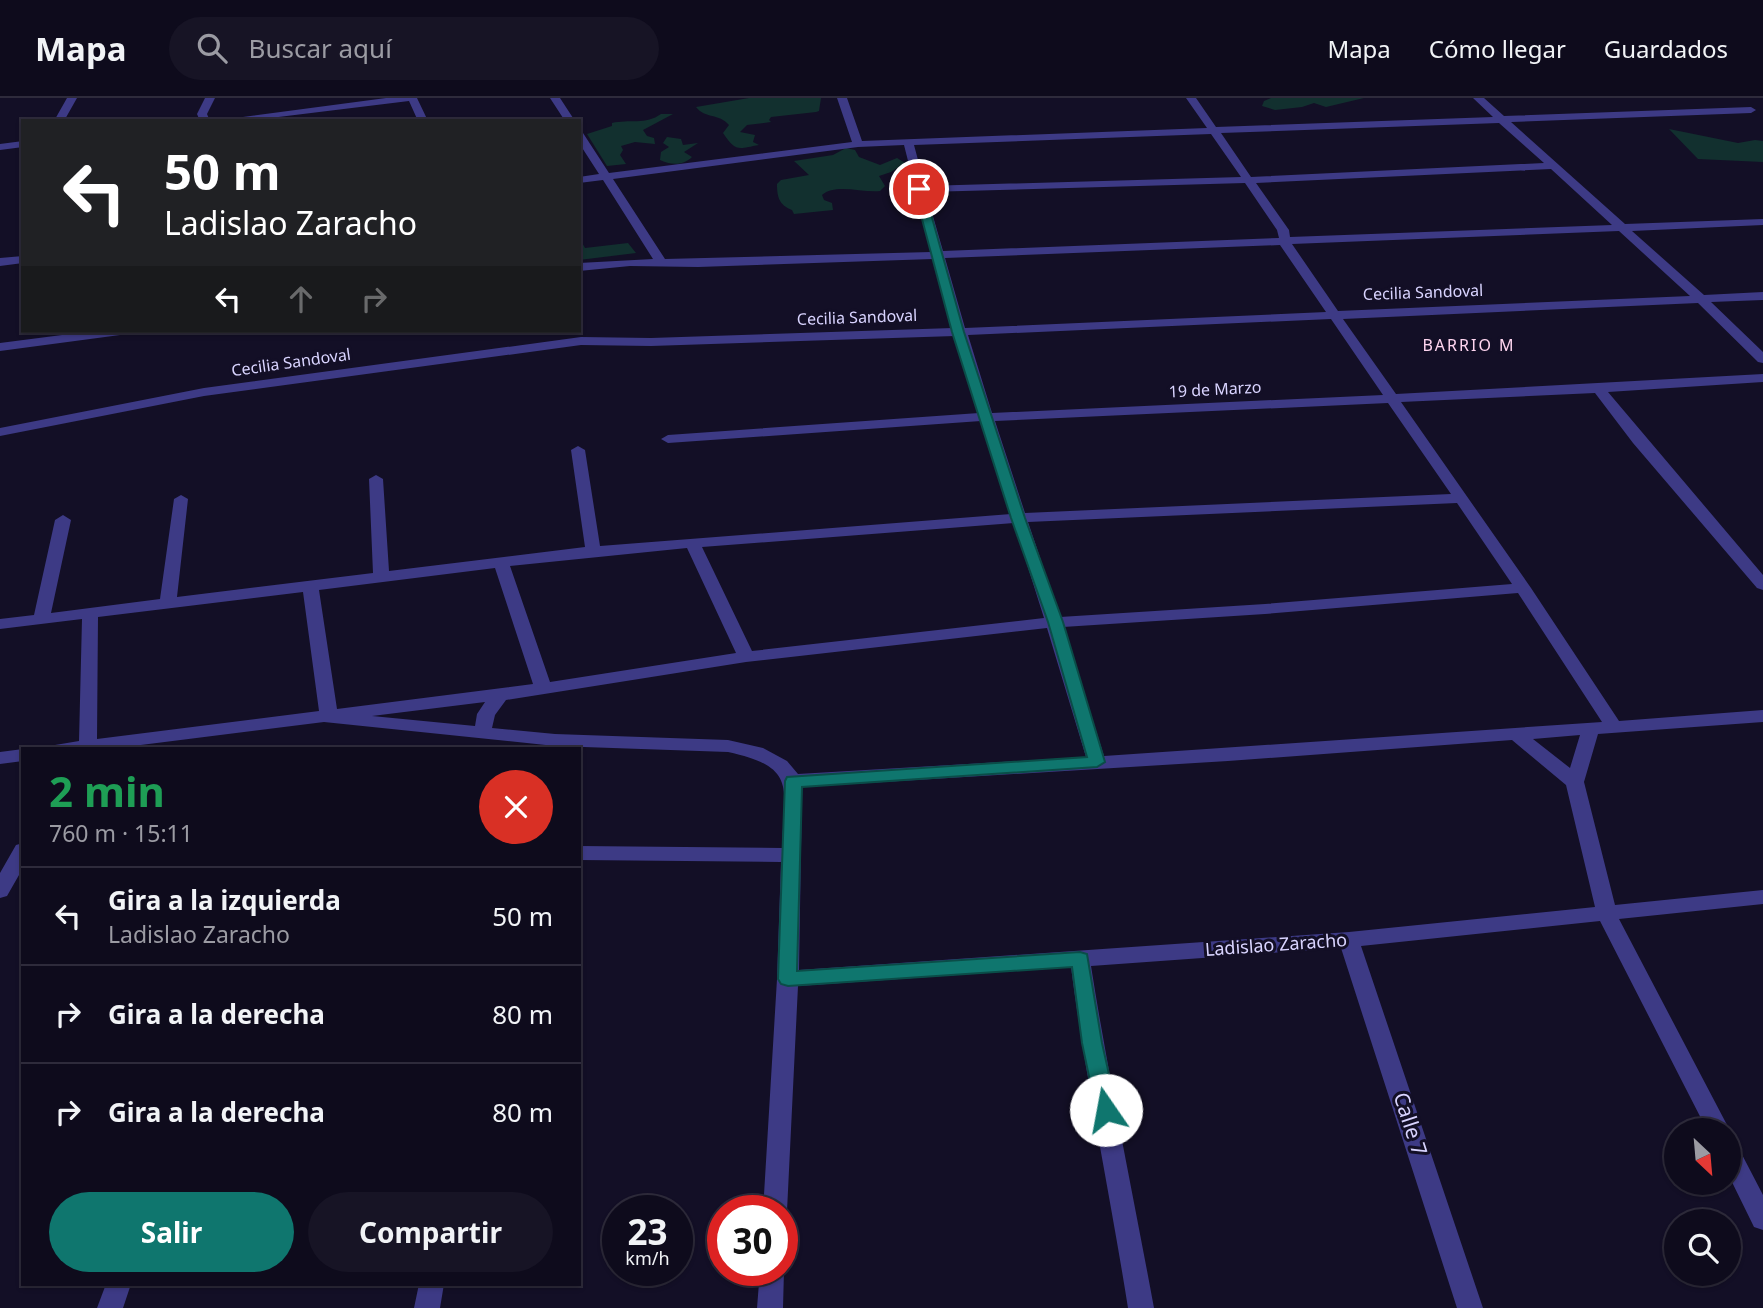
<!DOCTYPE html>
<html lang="es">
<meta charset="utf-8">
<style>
body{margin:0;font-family:"Noto Sans",sans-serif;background:#171425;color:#f1f3f6;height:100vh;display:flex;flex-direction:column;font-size:26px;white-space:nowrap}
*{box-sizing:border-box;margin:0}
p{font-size:23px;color:#9b9ba3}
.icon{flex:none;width:38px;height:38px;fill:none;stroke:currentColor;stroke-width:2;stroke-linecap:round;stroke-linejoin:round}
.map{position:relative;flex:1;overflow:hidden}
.drawer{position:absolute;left:21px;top:649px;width:560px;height:539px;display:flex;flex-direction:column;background:#0e0b1c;border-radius:0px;box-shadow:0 2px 5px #0004,0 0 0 2px #2e2b3b}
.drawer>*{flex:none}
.guide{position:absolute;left:21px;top:21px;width:560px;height:214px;border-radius:0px;box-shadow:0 2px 5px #0004,0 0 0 2px #2e2b3b;background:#202124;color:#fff;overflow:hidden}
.needle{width:46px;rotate:154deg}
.fabs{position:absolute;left:1664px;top:1020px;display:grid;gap:14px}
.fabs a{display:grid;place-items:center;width:77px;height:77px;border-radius:50%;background:#0e0b1c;box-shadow:0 2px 5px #0004,0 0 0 2px #2e2b3b;font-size:35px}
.speed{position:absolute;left:602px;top:1097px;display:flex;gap:14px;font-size:35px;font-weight:700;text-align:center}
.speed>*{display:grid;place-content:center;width:91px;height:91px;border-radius:50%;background:#0e0b1c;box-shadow:0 2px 5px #0004,0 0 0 2px #2e2b3b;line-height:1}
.speed small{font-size:18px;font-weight:400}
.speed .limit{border:10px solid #d22;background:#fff;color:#111}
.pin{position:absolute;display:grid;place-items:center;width:60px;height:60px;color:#fff;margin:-30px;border:4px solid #fff;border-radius:50%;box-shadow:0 2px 7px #0007}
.me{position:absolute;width:77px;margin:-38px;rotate:348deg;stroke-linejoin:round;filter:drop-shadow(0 0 5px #0008)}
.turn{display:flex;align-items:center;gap:24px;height:147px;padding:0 28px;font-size:32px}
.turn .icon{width:91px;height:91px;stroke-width:2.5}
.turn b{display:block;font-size:49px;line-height:60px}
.lanes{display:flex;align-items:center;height:66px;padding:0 28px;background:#0003;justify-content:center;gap:35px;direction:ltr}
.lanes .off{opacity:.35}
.round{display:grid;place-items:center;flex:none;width:74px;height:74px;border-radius:37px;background:#171425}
.overview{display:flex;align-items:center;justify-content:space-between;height:119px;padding:0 28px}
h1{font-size:42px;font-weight:700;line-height:52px;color:#1e9e55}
.action{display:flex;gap:14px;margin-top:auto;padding:14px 28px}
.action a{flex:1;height:80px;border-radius:42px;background:#0f766e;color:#fff;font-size:28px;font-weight:700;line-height:80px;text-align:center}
.action a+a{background:#171425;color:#f1f3f6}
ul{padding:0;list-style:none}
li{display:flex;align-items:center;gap:21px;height:98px;padding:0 28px;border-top:2px solid #2e2b3b}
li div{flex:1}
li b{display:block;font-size:26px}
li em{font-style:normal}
header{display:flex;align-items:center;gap:42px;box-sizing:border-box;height:98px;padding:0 35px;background:#0e0b1c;border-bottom:2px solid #2e2b3b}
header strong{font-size:33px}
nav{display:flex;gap:38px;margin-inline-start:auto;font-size:24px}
.search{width:490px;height:63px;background:#171425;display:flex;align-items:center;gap:18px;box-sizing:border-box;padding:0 24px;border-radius:38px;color:#9b9ba3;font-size:26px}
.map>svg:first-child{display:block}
.green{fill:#12302f}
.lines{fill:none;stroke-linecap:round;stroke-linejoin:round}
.minor{fill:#3d3a85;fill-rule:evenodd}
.route{fill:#0f766e;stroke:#0a4d48;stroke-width:2}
.labels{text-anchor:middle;stroke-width:6;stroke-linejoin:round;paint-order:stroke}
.far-street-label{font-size:16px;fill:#d9d4ff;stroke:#130f26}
.far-neighbourhood-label{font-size:16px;letter-spacing:2px;fill:#ffd6f0;stroke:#130f26}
.street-label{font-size:18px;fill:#d9d4ff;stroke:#130f26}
.near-street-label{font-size:21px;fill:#d9d4ff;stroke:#130f26}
</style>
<header>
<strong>Mapa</strong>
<div class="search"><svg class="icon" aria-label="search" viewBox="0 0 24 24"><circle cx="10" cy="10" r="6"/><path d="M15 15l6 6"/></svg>Buscar aquí</div>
<nav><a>Mapa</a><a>Cómo llegar</a><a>Guardados</a></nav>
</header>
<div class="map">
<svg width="1763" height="1210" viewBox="0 0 1763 1210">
<rect width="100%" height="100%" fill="#130f26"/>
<path class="green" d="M749 0H821L819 13 816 14 771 19 769 22 771 24 747 27 740 34 755 37 753 44 759 47C737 51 736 54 723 35L729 27C719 15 705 21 696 9Z
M1271 0H1364L1326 9 1314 5 1302 9 1275 12 1262 8 1264 3Z
M661 16H673L643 32 647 38 654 40 655 46 635 44 621 48 623 52 620 57 626 66 607 68 587 36 612 28V25C629 21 646 27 661 16Z
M1669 31 1738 45 1755 42 1763 43V64L1698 61Z
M667 39 681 41 683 47 698 45 684 54 692 59C683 68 670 67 660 62L661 54 669 49 663 45Z
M846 50 855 52 859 59 880 67 897 60 905 65 891 74 879 78 885 88 880 93C863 95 835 85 822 97L824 102 832 105 833 112 794 116 792 112C779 107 777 99 777 86L781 82 809 77 794 63 833 57Z
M579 139 585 150 628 145 636 155 579 162Z"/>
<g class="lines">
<path class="minor" d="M67 0H77L64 23H54Z
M205 0H215L207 16 210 23H200L197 16Z
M386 0H417L428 23H418L409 3 245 23H213Z
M550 0H560L575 23H565Z
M837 0H847L862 43 1207 30 1186 0H1196L1216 29 1493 19 1473 0H1484L1504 18 1751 9 1756 12 1751 15 1511 24 1625 126 1763 121V127L1632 133 1704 197 1763 194V202L1711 204 1763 254V265L1758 264 1698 205 1343 221 1396 296 1763 276V284L1608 294 1763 477V492L1757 490 1633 345 1595 295 1401 304 1531 490 1619 623 1763 612V624L1598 636 1584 684 1615 807 1763 792V806L1619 821 1726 1025 1730 1032 1729 1033 1707 1032 1600 823 1361 848 1483 1210H1457L1341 850 1091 868C1109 982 1133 1096 1154 1210H1128C1110 1096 1086 983 1071 869L798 888 787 1113 782 1121V1113H763L777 881 781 764 579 762V748L782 750C784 690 798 669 728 654L555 648 324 624 109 651H52L55 647 79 643 82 521 0 531V521L34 517 55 422 63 417 71 422 51 515 160 501 174 401 181 397 188 401 177 499 373 475 369 381 376 377 383 381 389 473 585 449 571 352 578 348 585 352 600 448 1011 416 981 323 668 345 661 341 668 337 979 315 955 238 651 248 581 247 204 298 0 338V330L204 290 581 239 651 240 953 230 933 161 698 169 630 168 579 173V165L653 161 603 82 579 85V79L599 76 579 45V34L583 35 609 75 852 44ZM1499 25 1544 65 1251 79 1221 35ZM1211 36 1241 79 925 88 914 47ZM904 47 931 154 665 161 613 81 858 49ZM1551 71 1612 127 1290 139 1289 132 1256 85ZM1245 85 1277 132 1279 140 943 153 926 94ZM1619 133 1690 198 1338 213 1292 146ZM1280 147 1326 214 965 230 945 160ZM1331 221 1383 297 992 315 968 237ZM1388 305 1451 396 1025 415 995 323ZM1457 405 1512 486 1265 506 1060 519 1028 424ZM1014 425 1044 520 752 553 702 449ZM687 450 736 555 550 584 510 468ZM495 470 533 586 337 611 319 492ZM303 494 319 613 97 641 98 519ZM1518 495 1602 624 1104 658 1063 529 1265 516ZM1047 530 1086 659 798 676 787 663 763 650 728 642 555 636 492 630 495 617 506 602 746 564ZM485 604 477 616 475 628 372 618ZM1580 637 1570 670 1533 641ZM1512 642 1566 687 1595 809 1349 834 799 872 802 689 1228 663Z
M23 43V49L0 52V46Z
M23 158V165L0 168V160Z
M93 233H126L120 237 0 253V245Z
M23 651V663L0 666V654Z
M23 745V770L7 798 0 800V775L16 747Z
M1729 1044 1737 1047 1763 1097V1132L1754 1129 1729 1078Z
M782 1167 784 1172 783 1210H757L760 1172H782Z
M106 1186H131L123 1210H97Z
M419 1186H444L440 1210H414Z"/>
</g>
<path class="route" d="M919 88 924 91 964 234 1025 420 1063 524 1105 664 1097 669 802 689 797 873 1080 854 1087 856 1102 945 1117 1012 1114 1018 1106 1021 1099 1018 1096 1012 1082 945 1072 869 788 888 781 886 778 881 785 683 787 679 1087 659 1048 524 1011 420 952 234 914 91Z"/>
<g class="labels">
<g class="far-street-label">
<text transform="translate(1423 194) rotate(-2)" y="6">Cecilia Sandoval</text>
<text transform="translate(857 219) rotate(-2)" y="6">Cecilia Sandoval</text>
<text transform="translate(291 264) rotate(-8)" y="6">Cecilia Sandoval</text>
<text transform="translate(1215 291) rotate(-3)" y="6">19 de Marzo</text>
</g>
<g class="far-neighbourhood-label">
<text x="1469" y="253">BARRIO M</text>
</g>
<g class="street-label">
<text transform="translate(1276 847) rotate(-4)" y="6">Ladislao Zaracho</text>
</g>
<g class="near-street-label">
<text transform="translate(1410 1026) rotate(72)" y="7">Calle 7</text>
</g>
</g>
</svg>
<div class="fabs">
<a><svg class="needle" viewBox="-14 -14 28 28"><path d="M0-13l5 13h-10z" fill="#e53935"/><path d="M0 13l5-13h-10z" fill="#9b9ba3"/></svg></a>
<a><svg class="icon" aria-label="search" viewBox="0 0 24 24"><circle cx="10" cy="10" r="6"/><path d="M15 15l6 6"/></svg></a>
</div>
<div class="speed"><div>23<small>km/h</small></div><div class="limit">30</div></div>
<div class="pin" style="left:919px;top:91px;background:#d93025"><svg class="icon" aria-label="arrive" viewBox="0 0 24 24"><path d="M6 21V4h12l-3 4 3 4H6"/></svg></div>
<svg class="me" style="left:1106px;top:1012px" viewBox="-20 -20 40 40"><circle r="19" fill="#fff"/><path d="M0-13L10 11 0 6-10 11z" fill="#0f766e"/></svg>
<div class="guide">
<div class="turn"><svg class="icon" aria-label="left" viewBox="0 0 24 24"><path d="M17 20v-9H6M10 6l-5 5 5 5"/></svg><div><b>50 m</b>Ladislao Zaracho</div></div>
<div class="lanes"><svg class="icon" aria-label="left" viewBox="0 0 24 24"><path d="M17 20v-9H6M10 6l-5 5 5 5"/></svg><svg class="icon off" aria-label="ahead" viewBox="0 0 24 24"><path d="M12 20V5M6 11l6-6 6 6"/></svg><svg class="icon off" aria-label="right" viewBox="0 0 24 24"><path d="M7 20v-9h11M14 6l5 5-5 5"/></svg></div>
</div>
<section class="drawer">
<div class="overview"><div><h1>2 min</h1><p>760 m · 15:11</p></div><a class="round" style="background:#d93025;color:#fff"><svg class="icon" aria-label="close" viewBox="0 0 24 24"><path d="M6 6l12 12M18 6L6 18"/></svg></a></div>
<ul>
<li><svg class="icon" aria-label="left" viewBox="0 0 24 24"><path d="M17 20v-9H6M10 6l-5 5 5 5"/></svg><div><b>Gira a la izquierda</b><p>Ladislao Zaracho</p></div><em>50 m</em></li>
<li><svg class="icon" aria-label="right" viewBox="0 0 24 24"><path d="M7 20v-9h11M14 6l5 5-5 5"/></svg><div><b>Gira a la derecha</b></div><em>80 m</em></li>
<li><svg class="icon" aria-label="right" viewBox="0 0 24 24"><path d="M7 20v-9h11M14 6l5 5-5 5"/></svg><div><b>Gira a la derecha</b></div><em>80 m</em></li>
</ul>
<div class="action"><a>Salir</a><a>Compartir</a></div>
</section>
</div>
